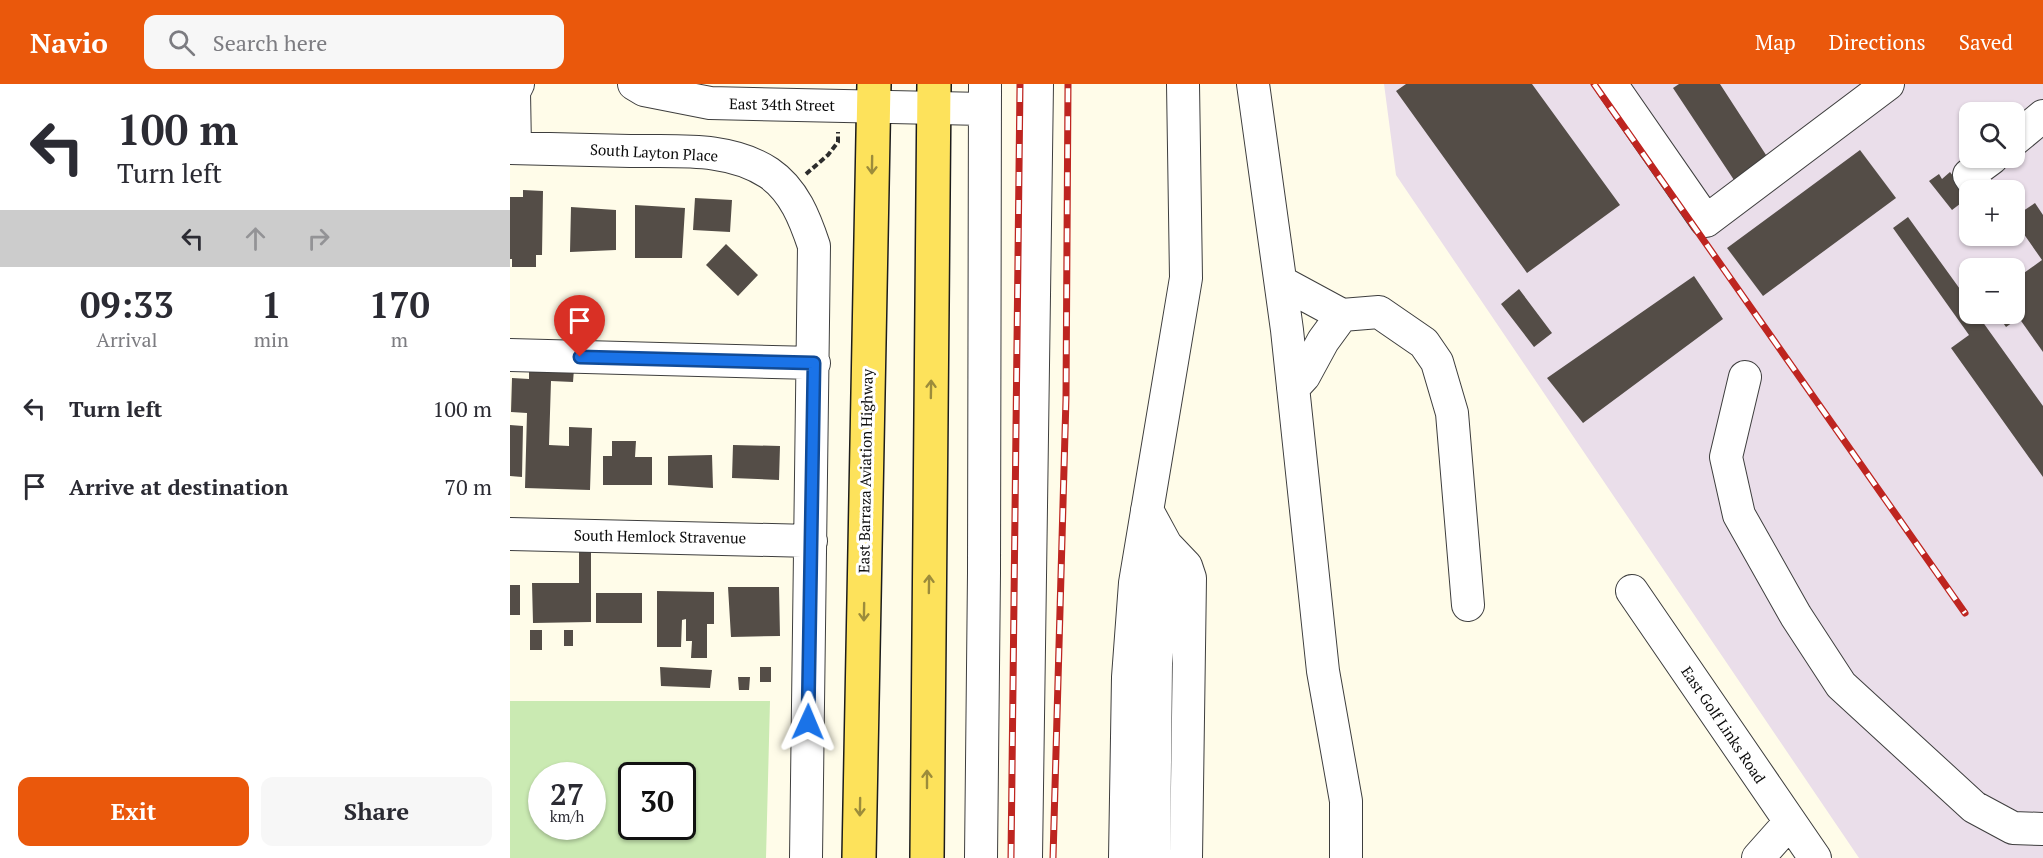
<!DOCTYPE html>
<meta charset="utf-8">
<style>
body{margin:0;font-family:"PT Serif",serif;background:#f7f7f7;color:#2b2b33;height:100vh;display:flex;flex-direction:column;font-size:22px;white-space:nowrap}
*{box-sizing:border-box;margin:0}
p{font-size:20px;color:#7c7c81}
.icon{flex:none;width:33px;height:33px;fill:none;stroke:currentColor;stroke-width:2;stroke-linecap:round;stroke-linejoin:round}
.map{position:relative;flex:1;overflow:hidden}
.panel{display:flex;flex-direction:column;background:#fff;width:510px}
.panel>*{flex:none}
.hud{background:#fff;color:#2b2b33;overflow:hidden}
.fabs{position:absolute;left:1449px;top:18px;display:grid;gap:12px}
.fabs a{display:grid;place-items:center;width:66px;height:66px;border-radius:12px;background:#fff;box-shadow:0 2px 4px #0004;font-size:30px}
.speed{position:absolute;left:18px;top:678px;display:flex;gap:12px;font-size:30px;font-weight:700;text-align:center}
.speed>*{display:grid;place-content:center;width:78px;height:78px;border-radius:50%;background:#fff;box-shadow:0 2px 4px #0004;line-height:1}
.speed small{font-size:15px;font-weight:400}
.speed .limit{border:3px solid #111;border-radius:9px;background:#fff;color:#111}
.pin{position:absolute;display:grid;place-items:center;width:51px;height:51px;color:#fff;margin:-62px -26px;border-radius:50% 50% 50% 0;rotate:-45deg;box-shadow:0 0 6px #0007}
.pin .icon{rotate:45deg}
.me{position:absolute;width:66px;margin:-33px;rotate:1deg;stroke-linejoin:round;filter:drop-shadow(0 0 4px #0008)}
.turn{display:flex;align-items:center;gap:21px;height:126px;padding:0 18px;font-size:27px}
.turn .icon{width:78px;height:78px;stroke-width:2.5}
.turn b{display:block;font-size:42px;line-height:51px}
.lanes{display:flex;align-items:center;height:57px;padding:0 18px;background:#0003;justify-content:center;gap:30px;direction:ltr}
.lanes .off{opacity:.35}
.eta{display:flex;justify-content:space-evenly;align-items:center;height:102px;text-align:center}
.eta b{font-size:36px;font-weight:600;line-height:42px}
.primary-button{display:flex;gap:12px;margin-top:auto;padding:12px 18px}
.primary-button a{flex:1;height:69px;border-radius:12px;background:#ea580c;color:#fff;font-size:24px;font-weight:600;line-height:69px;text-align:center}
.primary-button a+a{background:#f7f7f7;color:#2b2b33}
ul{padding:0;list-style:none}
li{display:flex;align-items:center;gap:18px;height:78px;padding:0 18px}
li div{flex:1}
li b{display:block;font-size:22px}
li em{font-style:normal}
header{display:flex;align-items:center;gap:36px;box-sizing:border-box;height:84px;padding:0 30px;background:#ea580c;color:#fff}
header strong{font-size:28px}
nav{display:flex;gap:33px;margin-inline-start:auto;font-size:21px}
.search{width:420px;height:54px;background:#f7f7f7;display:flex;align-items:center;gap:15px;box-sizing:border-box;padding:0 21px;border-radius:12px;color:#7c7c81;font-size:22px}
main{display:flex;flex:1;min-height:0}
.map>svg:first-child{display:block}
.industrial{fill:#eadeea;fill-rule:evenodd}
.green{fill:#caeab2;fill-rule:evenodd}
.building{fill:#544d47}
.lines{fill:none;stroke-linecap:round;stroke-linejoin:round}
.minor-casing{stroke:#3e3e3e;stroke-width:34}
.major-casing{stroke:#1c1c1c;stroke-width:36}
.path{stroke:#2d2d2d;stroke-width:4;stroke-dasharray:6 3;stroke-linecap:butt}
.minor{stroke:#fff;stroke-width:32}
.major{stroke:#fde25b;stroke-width:33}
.rail-casing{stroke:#be2520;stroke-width:7}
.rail{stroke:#fff;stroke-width:4.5;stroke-dasharray:14;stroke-linecap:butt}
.oneway{stroke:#9c8c3b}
.route-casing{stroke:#114b97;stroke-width:15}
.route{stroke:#1a73e8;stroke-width:10}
.labels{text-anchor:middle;stroke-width:6;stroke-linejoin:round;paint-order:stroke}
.street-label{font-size:15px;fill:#0b0b0b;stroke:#fff}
</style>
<header>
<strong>Navio</strong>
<div class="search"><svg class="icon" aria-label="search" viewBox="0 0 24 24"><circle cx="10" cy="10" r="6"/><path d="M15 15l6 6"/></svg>Search here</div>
<nav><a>Map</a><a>Directions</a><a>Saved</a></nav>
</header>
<main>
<section class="panel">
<div class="hud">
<div class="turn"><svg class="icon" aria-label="left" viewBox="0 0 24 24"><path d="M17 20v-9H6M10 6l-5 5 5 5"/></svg><div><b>100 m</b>Turn left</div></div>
<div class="lanes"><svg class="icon" aria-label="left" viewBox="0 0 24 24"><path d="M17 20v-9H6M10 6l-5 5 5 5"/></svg><svg class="icon off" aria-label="ahead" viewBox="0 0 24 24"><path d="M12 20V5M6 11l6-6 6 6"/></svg><svg class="icon off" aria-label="right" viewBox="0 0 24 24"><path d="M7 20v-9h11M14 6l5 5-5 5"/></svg></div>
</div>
<div class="eta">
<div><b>09:33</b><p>Arrival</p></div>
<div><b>1</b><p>min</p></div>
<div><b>170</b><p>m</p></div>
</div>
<ul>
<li><svg class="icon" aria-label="left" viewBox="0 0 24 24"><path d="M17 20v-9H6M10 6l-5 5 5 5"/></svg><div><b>Turn left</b></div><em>100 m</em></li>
<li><svg class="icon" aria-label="arrive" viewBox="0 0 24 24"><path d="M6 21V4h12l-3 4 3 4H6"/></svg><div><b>Arrive at destination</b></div><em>70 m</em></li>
</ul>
<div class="primary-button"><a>Exit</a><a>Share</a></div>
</section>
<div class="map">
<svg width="1533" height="774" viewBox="0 0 1533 774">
<rect width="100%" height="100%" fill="#fffce9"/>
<path class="industrial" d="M874 0H1533V774H1349L886 91ZM1460 28H1504V74H1460ZM1460 106H1504V152H1460ZM1460 184H1504V230H1460Z"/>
<path class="green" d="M0 617H260L256 774H0ZM32 692H82V742H32ZM122 692H172V742H122Z"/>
<path class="building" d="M896 0H1022L1110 121 1017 189 886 7Z
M1169 0H1210L1258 74 1224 96 1163 4Z
M1350 66 1386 114 1253 212 1217 164Z
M1440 88 1459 113 1442 126 1419 97 1429 90 1432 95Z
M13 106 33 107 32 171H26V183H2V175H0V113H13Z
M185 114 222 116 220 148 183 146Z
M1525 119 1533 131V268L1509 234 1496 243 1487 230H1504V196L1532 176 1504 136V133Z
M125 121 175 124 172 174H125Z
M61 123 106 126V166L60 168Z
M1398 133 1460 219V230H1467L1533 322V393L1441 264 1459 251 1383 144Z
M216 160 248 191 228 212 196 181Z
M1184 192 1213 235 1073 339 1037 294Z
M1009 205 1042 249 1024 263 991 220Z
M19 283 64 285 63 298 41 297 39 361 59 362V343L82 344 80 406 15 404 17 329 1 328 2 294 19 295Z
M0 341 13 342 12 393 0 392Z
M102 357H126L125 373H142V401H93V372H102Z
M223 361 270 362 269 396 222 394Z
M202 371 203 404 158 401V372Z
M69 468H81V538L23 539 22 499H69Z
M0 501H10V531H0Z
M218 503H269L270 552 221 553Z
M147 507 204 508V540H197V574H181L182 557H176V535L172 536 171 563H147Z
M86 509H132V539H86Z
M20 546H32V566H20Z
M54 546H63V562H54Z
M150 583 202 586 200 604 151 602Z
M250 583H261V598H250Z
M228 593H240L239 606H229Z"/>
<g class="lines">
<defs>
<path id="minor" d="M124 0 134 6 200 19 474 25
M743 0 777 246 813 587 836 717V774
M1101 0 1196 137 1378 0
M1504 56 1533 32
M0 64C40 65 80 66 120 67 166 68 218 62 259 89 284 106 295 135 304 162L296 774
M5 64 4 8 8 0
M1469 106 1459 91 1482 74
M771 198 832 231 869 228 914 259 927 278 942 329 958 521
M0 271 304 279
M1235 293 1216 373 1229 431 1286 532 1331 601 1464 723 1503 744 1533 745
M783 304 794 292 813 257 832 231
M637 426 656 461 676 482 680 494 676 774
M0 450 301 457
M1122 507 1305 774
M471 774 474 489 475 0
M516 774 527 0
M615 774 618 593 625 499 676 194 673 0
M644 774 646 579 656 461
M1248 774 1280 738"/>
<path id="major" d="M349 774 364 0
M417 774 424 0"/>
</defs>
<use href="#minor" class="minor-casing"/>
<use href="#major" class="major-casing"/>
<path class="path" d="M296 90 318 71 328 58V48"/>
<use href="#minor" class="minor"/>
<use href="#major" class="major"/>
<defs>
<path id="rail" d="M1084 0 1455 529
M501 774 510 0
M543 774 556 314 558 0"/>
</defs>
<use href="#rail" class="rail-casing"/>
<use href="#rail" class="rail"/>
</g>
<defs><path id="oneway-shaft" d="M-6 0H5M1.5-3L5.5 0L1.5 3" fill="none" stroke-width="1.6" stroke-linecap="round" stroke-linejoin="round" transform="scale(1.5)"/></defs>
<g class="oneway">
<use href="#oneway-shaft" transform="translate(362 81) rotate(91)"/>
<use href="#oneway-shaft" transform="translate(421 305) rotate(-89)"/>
<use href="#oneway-shaft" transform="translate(419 500) rotate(-89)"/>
<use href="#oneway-shaft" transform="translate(354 528) rotate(91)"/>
<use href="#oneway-shaft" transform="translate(417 695) rotate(-90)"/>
<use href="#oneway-shaft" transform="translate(350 723) rotate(91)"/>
</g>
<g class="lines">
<defs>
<path id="route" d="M70 273 304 279 298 638"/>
</defs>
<use href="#route" class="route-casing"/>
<use href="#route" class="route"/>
</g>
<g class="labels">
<g class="street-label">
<text transform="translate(272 21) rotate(1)" y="5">East 34th Street</text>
<text transform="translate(144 69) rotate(3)" y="5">South Layton Place</text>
<text transform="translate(356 387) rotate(-89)" y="5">East Barraza Aviation Highway</text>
<text transform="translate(150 453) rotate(1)" y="5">South Hemlock Stravenue</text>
<text transform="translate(1213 641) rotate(56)" y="5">East Golf Links Road</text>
</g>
</g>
</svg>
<div class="fabs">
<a><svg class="icon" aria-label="search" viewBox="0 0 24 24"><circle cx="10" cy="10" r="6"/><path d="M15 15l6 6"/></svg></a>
<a>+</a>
<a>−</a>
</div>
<div class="speed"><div>27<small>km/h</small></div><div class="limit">30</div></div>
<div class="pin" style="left:70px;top:273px;background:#d93025"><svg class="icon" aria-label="arrive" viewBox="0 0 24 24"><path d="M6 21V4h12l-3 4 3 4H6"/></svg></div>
<svg class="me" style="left:298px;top:638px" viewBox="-20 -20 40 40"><path d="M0-17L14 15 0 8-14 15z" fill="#1a73e8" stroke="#fff" stroke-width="4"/></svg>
</div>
</main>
